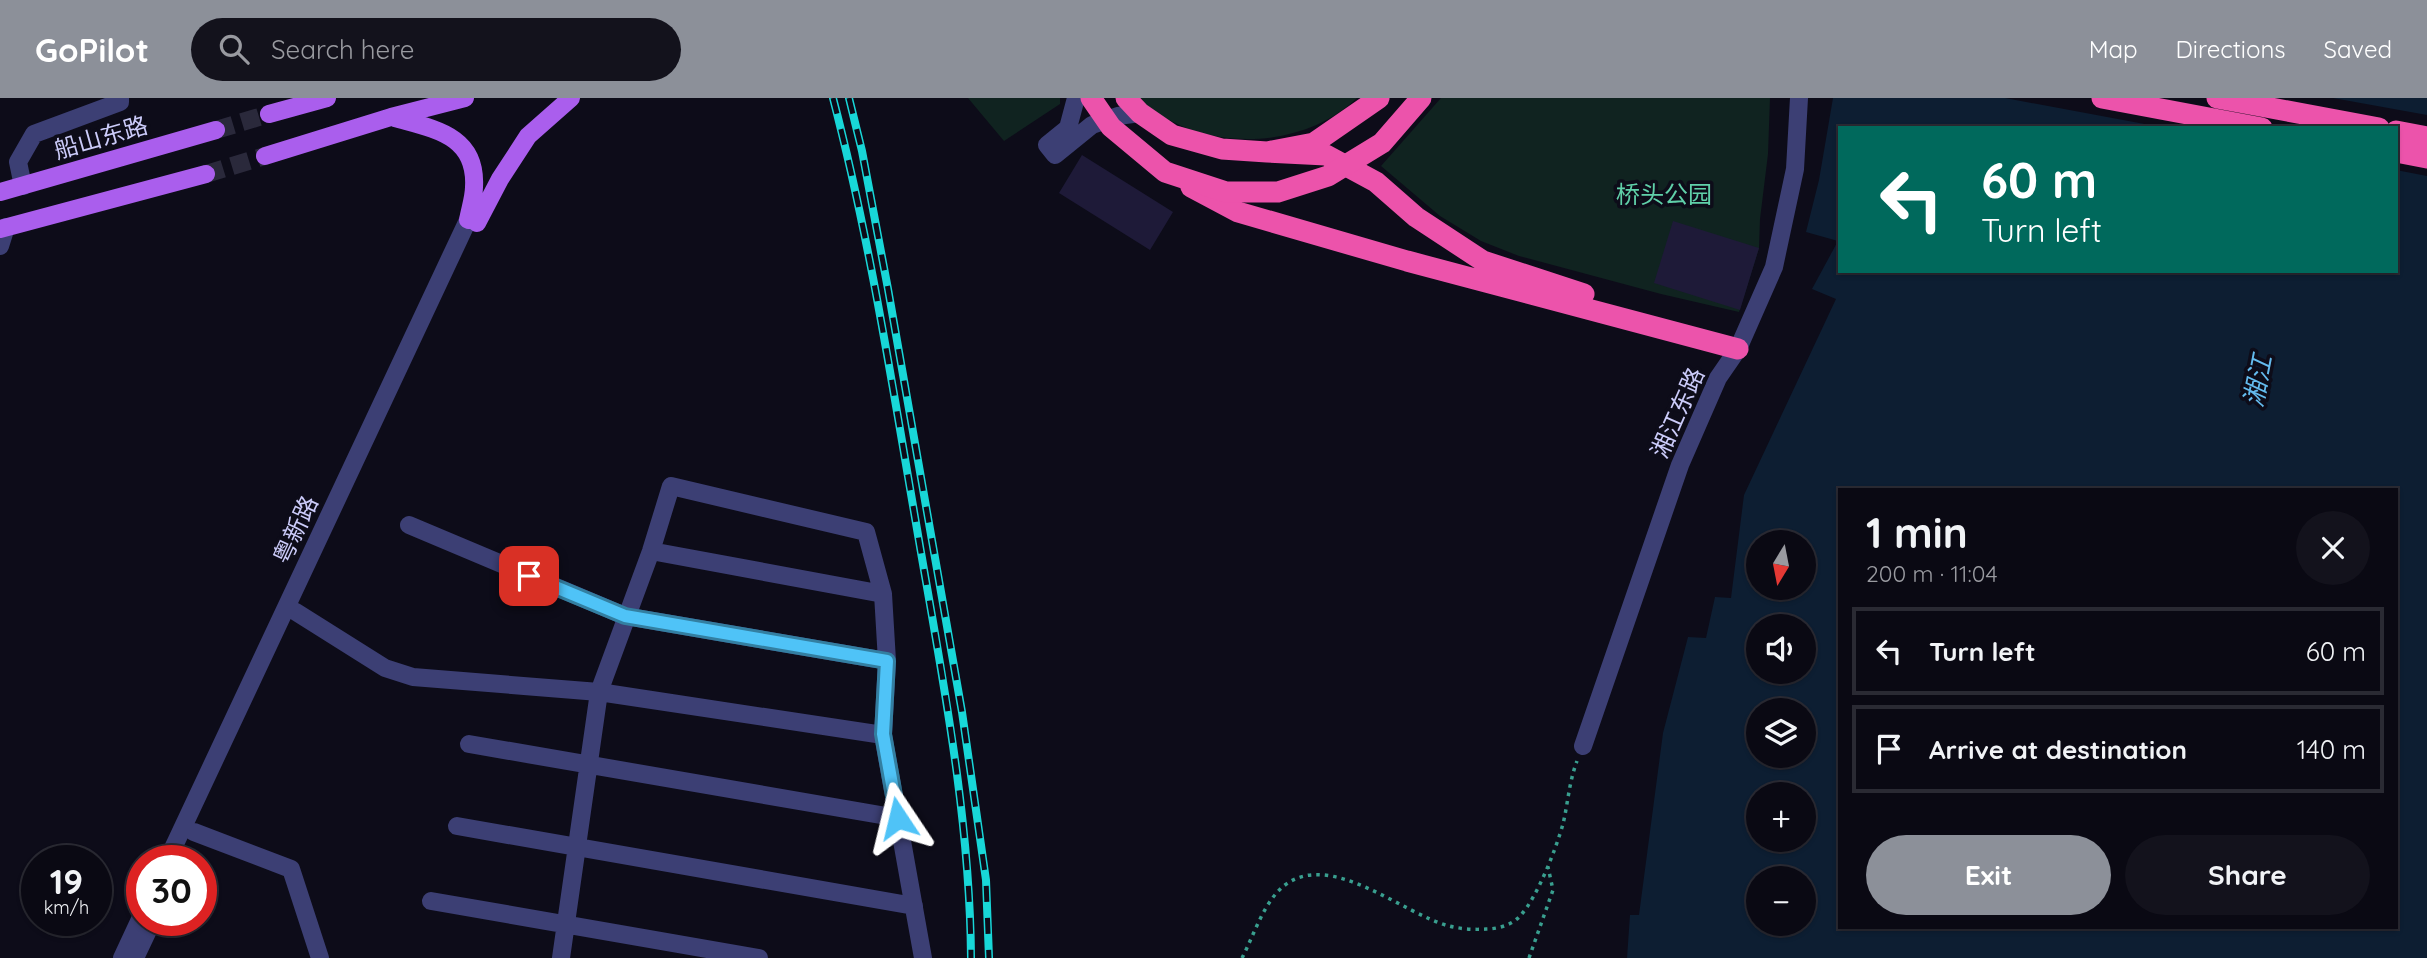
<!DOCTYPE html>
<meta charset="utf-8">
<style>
body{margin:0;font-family:Quicksand,"Noto Sans SC",sans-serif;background:#13121c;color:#f1f3f6;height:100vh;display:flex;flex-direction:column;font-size:26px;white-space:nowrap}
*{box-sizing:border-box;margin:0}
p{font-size:23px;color:#999aa0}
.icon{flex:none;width:38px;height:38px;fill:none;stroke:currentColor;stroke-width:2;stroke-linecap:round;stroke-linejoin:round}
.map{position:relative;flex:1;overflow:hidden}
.drawer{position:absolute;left:1838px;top:390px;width:560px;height:441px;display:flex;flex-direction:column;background:#0a0913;border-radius:0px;box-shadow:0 2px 5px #0004,0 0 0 2px #2a2a33}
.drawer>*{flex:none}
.banner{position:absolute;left:1838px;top:28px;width:560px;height:147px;border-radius:0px;box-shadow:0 2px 5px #0004,0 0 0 2px #2a2a33;background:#00695c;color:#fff;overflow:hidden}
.needle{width:46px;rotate:190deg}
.controls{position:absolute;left:1746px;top:432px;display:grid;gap:14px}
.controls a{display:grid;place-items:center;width:70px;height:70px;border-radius:50%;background:#0a0913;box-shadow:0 2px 5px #0004,0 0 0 2px #2a2a33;font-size:35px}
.speed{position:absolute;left:21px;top:747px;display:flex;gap:14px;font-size:35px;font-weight:700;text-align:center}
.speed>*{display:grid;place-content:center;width:91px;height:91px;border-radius:50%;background:#0a0913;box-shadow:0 2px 5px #0004,0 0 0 2px #2a2a33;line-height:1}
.speed small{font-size:18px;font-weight:400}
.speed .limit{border:10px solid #d22;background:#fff;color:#111}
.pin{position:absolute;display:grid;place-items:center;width:60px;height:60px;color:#fff;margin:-30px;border-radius:14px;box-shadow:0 4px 10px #0006}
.me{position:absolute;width:77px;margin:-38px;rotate:350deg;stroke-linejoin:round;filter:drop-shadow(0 0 5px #0008)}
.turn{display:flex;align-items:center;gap:24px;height:147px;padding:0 28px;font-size:32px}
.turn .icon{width:91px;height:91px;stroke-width:2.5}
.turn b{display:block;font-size:49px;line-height:60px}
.round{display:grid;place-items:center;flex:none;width:74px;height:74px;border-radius:37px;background:#13121c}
.headline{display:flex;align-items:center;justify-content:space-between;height:119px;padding:0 28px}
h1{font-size:42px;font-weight:700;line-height:52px}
.action{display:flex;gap:14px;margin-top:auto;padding:14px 28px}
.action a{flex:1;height:80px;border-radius:42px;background:#8c9099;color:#fff;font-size:28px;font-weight:700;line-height:80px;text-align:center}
.action a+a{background:#13121c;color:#f1f3f6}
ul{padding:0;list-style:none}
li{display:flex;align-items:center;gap:21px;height:88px;margin:0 14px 10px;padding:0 14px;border:4px solid #2a2a33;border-radius:0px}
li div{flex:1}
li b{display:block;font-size:26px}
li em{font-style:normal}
header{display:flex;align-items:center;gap:42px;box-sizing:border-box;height:98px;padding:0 35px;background:#8c9099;color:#fff}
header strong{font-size:33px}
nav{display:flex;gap:38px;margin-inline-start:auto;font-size:24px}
.search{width:490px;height:63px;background:#13121c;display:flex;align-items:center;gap:18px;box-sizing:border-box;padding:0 24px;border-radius:38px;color:#999aa0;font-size:26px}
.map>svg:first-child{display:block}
.green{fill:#102320}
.water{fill:#0d1e32;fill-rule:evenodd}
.pier{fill:#0d0c19}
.building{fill:#1e1a38}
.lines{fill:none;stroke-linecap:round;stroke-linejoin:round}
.major-tunnel{stroke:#2a293b;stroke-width:18;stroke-dasharray:18 9;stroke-linecap:butt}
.path{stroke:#399f8f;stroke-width:3.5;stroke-dasharray:3.5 5;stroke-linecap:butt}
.minor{stroke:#3c3f74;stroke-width:18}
.major{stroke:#aa5eed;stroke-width:18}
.highway{stroke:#ec53ab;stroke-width:21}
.rail-casing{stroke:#18d7d8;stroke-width:8}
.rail{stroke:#0d0c19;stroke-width:5;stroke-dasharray:16;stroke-linecap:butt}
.highway-bridge{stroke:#ec53ab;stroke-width:21}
.route-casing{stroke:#337fa1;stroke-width:18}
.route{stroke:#4fc3f7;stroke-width:12}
.labels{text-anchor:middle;stroke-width:7;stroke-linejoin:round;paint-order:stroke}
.street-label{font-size:24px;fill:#cbcbf9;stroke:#0d0c19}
.park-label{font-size:24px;fill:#60d0a9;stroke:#0d0c19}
.water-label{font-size:26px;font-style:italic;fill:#64bbee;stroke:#0d0c19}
</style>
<header>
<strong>GoPilot</strong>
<div class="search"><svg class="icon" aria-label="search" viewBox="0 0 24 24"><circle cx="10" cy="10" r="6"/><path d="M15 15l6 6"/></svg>Search here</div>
<nav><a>Map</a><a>Directions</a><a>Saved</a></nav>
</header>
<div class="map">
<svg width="2427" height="860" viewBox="0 0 2427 860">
<rect width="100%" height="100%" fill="#0d0c19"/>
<path class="green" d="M968 0H1060V6L1004 43Z
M1136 0H1357C1310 45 1231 53 1173 24 1160 18 1148 8 1136 0Z
M1441 0H1770L1768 56 1760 121 1759 150 1739 214 1661 196 1519 158 1481 143 1440 118 1381 68Z"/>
<path class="water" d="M1833 0H2427V860H1627L1630 817H1639L1663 635 1688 539 1706 540 1715 499 1731 500 1744 397 1836 201 1812 191 1838 143 1806 134 1819 82ZM1839 30H2396V173H1839ZM1839 392H2396V830H1839ZM1759 444H1804V490H1759ZM1759 528H1804V574H1759ZM1759 612H1804V658H1759ZM1759 696H1804V742H1759ZM1759 780H1804V826H1759Z"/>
<path class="pier" d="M2005 0H2333L2427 17V78L2396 72V30H2166Z"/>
<path class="building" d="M1082 57 1173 114 1150 152 1059 95Z
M1673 123 1759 150 1740 212 1654 185Z"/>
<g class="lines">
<path class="major-tunnel" d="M216 32 269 16
M206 76 265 58"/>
<path class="path" d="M1242 860C1254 837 1264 803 1285 787 1331 752 1403 816 1449 828 1461 831 1475 832 1486 831 1498 831 1512 827 1520 818 1537 800 1556 751 1563 726 1568 705 1569 684 1577 663
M1529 860 1553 792 1548 769"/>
<path class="minor" d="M1076 0 1068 30 1047 47 1055 57 1092 27 1118 18 1140 15
M23 88 18 64 34 36 120 4V0
M0 148 6 129
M409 427 625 518 887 563
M651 453 883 496
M296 514 385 570 413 579 599 594 883 637
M469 646 898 720
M1583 648 1680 367 1718 280 1738 251 1774 169 1795 71 1799 0
M457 728 914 808
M194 734 291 771 320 860
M167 763 468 122
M431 803 759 860
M122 860 142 817
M135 860 153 822
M561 860 599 594 651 453 671 388 866 434 883 496 887 563 883 637 923 860"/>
<path class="major" d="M269 16 327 0
M395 20C434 31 477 37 474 89 474 99 470 111 468 122
M265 58 391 19 465 0
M0 94 216 32
M477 125 500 81 528 38 571 0
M0 131 206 76"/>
<path class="highway" d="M1126 0 1140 15 1172 37 1222 51 1267 54 1314 45 1379 0
M2102 0 2262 30
M2217 0 2379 30
M2396 33 2427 39
M1267 54 1326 57 1376 84 1416 119 1483 163 1584 196
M2396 54 2427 60
M1191 89 1238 114 1407 163 1738 251"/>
<defs>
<path id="rail" d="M833 0C870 142 892 286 917 431 941 573 970 716 971 860
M849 0 862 53 888 191 962 614 986 782 989 860"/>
</defs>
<use href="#rail" class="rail-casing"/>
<use href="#rail" class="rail"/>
<path class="highway-bridge" d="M1091 0 1111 29 1165 74 1226 94H1278L1328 78 1382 45 1421 0"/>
</g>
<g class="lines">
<defs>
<path id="route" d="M529 478 625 518 887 563 883 636 898 720"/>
</defs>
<use href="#route" class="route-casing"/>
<use href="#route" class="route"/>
</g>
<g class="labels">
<g class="street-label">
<text transform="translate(101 40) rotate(-16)" y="8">船山东路</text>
<text transform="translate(1678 315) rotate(-66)" y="8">湘江东路</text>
<text transform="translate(296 432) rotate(-65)" y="8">粤新路</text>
</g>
<g class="park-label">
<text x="1664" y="105">桥头公园</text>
</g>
<g class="water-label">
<text transform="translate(2258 283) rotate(-79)" y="9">湘江</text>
</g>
</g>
</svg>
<div class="controls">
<a><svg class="needle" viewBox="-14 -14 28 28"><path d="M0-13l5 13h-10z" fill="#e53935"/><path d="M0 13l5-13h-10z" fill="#999aa0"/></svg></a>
<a><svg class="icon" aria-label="sound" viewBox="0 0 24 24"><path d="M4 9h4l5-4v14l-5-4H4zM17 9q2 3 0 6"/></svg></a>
<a><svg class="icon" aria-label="layers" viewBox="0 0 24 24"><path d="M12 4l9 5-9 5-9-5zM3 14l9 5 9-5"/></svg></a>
<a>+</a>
<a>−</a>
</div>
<div class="speed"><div>19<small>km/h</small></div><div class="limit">30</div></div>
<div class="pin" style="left:529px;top:478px;background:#d93025"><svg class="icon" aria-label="arrive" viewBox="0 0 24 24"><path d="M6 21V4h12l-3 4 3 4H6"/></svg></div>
<svg class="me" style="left:898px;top:720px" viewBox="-20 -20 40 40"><path d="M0-17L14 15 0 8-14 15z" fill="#4fc3f7" stroke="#fff" stroke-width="4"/></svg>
<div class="banner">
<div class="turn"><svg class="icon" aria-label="left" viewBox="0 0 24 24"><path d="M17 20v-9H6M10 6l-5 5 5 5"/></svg><div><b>60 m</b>Turn left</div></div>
</div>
<section class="drawer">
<div class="headline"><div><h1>1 min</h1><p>200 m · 11:04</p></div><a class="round"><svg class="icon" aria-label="close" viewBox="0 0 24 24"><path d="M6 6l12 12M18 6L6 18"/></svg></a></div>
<ul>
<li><svg class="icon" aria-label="left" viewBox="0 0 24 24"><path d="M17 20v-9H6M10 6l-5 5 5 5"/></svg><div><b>Turn left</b></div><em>60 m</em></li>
<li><svg class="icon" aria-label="arrive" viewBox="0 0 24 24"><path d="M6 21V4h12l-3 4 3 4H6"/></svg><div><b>Arrive at destination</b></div><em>140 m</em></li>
</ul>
<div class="action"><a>Exit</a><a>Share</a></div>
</section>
</div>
